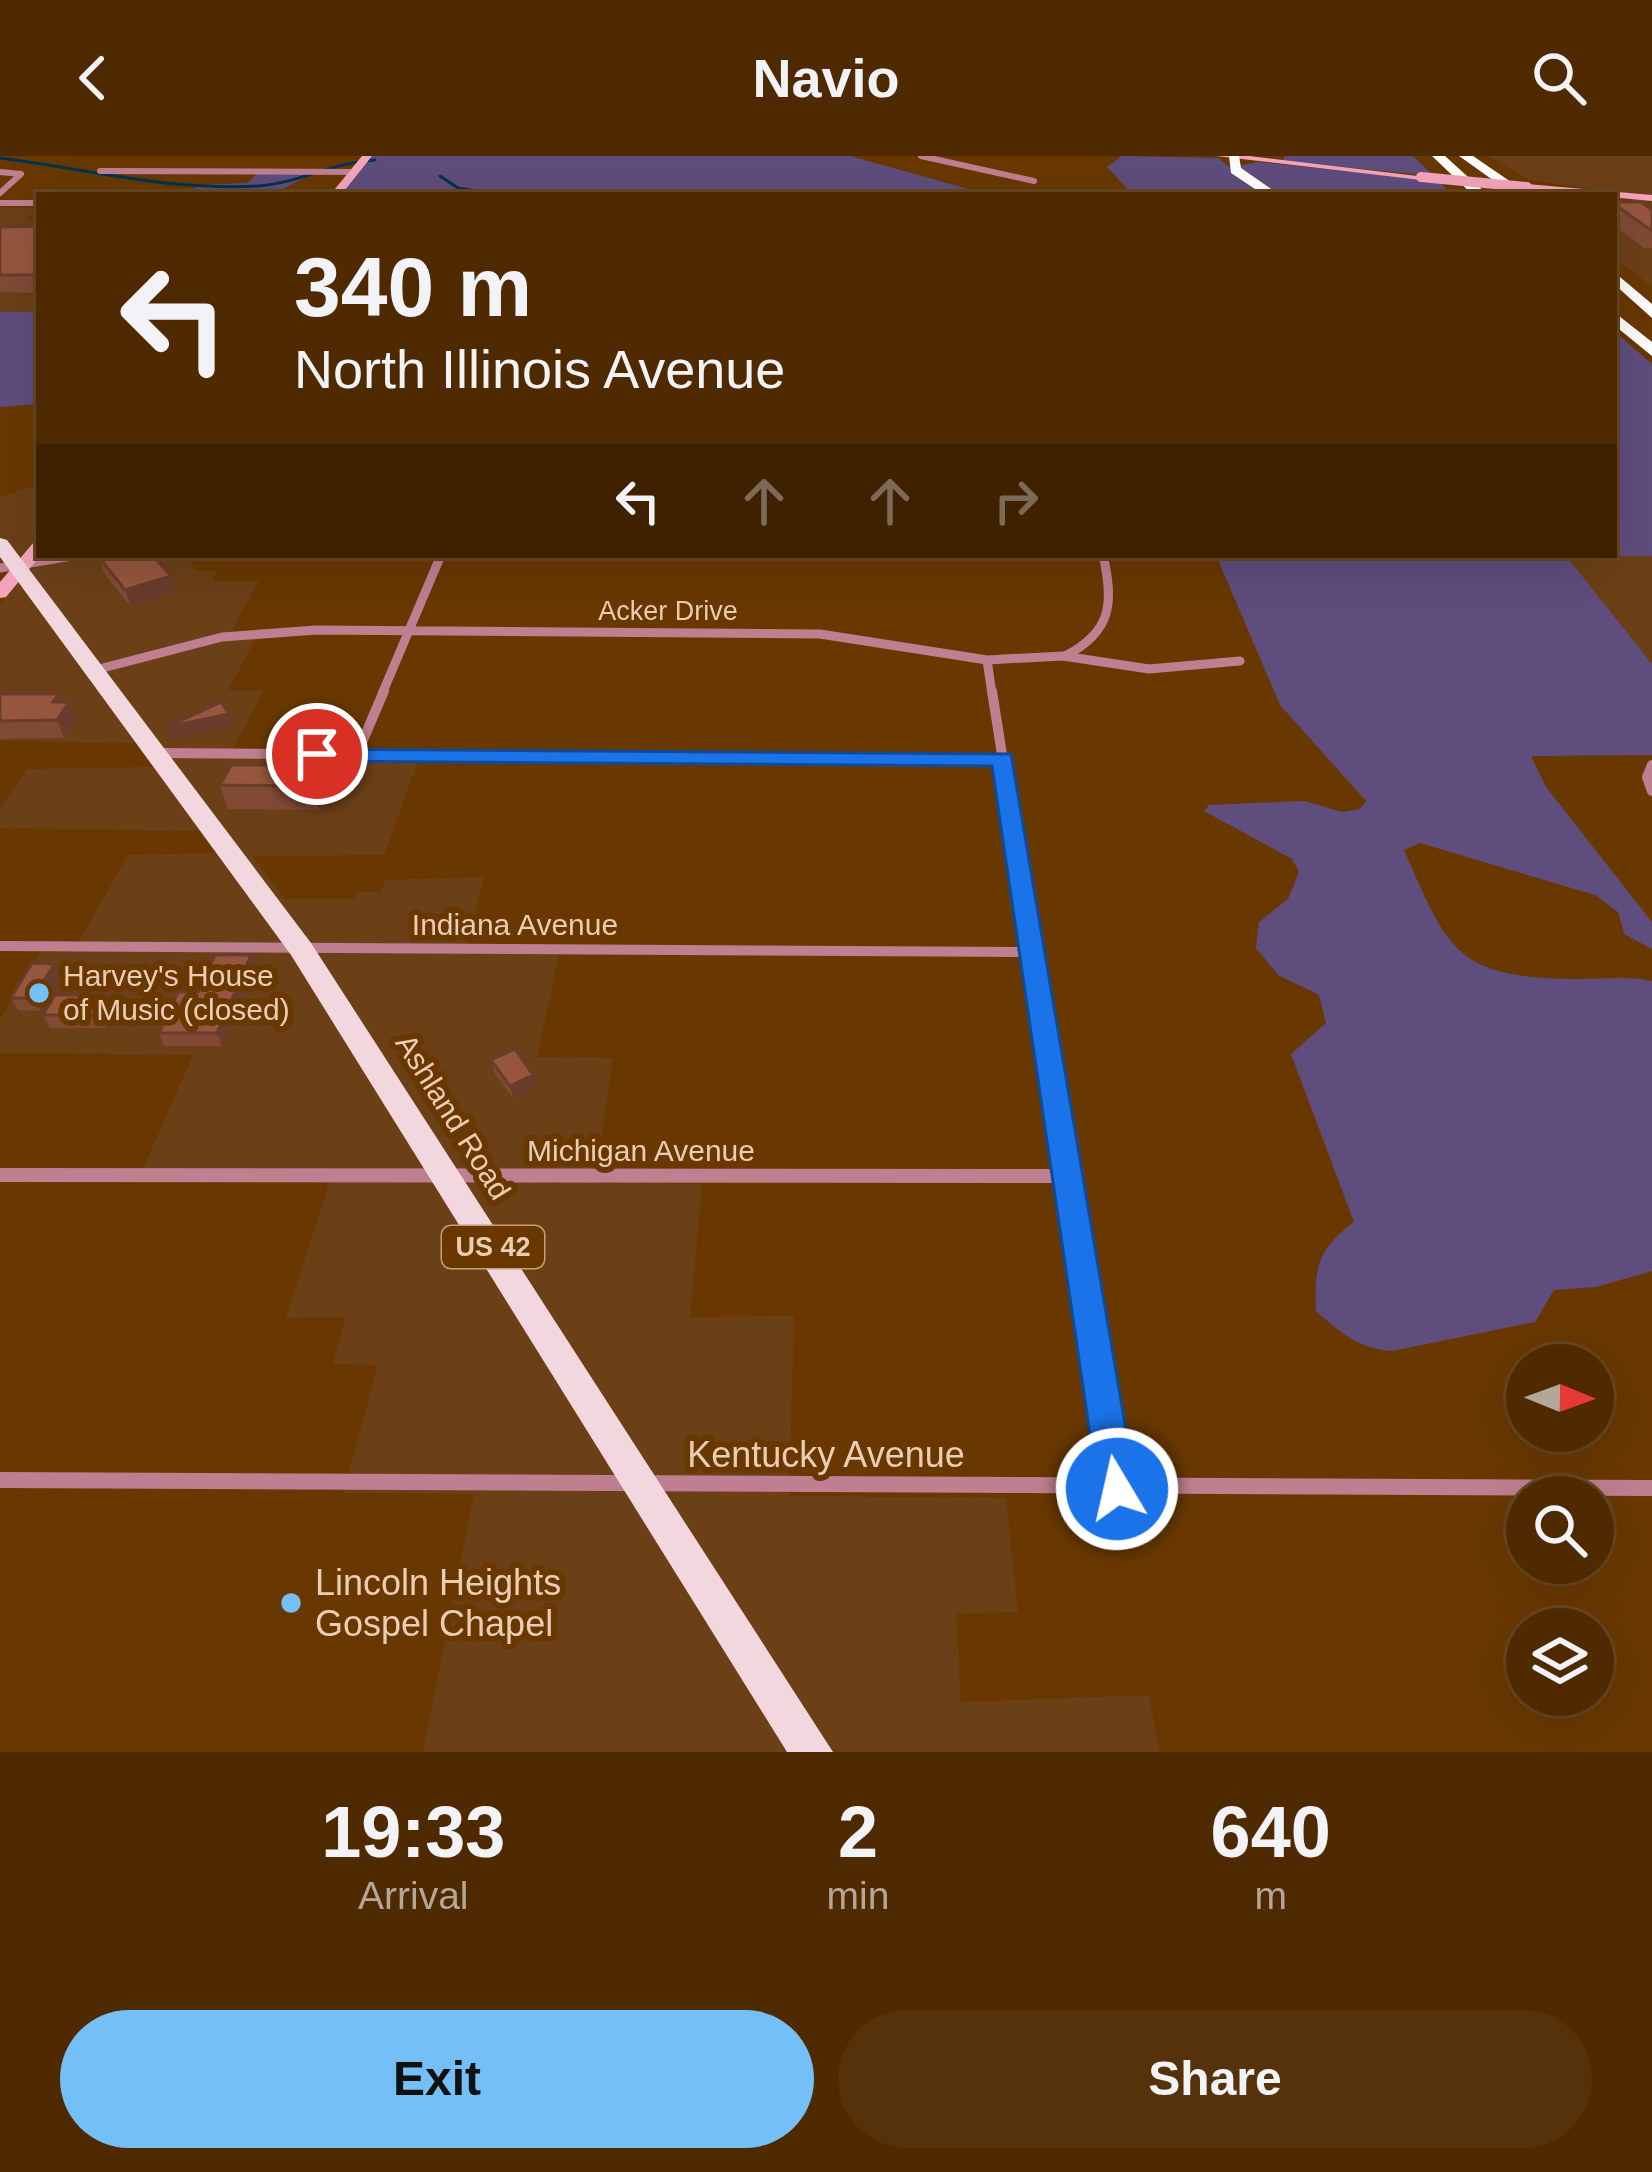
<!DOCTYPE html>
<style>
body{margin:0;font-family:Helvetica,sans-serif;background:#55320a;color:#f1f3f6;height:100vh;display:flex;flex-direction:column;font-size:45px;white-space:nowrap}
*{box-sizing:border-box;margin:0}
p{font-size:39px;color:#b3a799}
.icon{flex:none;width:66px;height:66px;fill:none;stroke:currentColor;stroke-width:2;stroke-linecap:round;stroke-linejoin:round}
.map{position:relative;height:1596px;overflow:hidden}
.details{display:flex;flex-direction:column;background:#4f2a00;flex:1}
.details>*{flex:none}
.banner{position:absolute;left:36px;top:36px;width:1581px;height:366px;border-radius:0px;box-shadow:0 12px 48px #0002,0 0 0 3px #664622;background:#4f2a00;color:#f1f3f6;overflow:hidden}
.needle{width:78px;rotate:91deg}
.buttons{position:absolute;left:1506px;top:1188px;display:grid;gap:24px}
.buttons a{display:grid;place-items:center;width:108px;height:108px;border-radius:50%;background:#4f2a00;box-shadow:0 12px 48px #0002,0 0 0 3px #664622;font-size:60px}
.pin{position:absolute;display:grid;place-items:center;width:102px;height:102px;color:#fff;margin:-51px;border:6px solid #fff;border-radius:50%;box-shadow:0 3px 12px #0007}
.me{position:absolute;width:132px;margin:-66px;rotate:351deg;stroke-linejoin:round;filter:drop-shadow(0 0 9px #0008)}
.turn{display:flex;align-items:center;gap:42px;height:252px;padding:0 60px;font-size:54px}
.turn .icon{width:156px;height:156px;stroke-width:2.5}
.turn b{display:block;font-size:84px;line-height:102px}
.lanes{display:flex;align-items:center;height:114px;padding:0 60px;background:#0003;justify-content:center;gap:60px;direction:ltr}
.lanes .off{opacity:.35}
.eta{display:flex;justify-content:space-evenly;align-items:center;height:204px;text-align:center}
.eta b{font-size:72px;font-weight:700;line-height:84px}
.action{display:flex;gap:24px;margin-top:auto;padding:24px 60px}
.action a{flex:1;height:138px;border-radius:72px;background:#74c0f6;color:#111;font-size:48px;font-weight:700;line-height:138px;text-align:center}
.action a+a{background:#55320a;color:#f1f3f6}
header{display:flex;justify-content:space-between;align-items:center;height:156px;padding:0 60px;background:#4f2a00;font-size:54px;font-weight:700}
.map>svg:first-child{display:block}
.built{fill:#6c4017}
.green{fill:#5f4d7d}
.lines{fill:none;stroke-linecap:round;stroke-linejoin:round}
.stream{stroke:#00324f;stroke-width:3}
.street-far4{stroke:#be7f91;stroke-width:6}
.street-far3{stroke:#be7f91;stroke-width:9}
.street-far2{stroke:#be7f91;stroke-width:10}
.street-far1{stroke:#be7f91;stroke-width:14}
.street{stroke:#be7f91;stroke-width:16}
.secondary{fill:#f4a4bb;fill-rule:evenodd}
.primary{fill:#f2d7de;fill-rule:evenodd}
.highway{fill:#fdfdfd;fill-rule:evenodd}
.secondary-bridge{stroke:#f4a4bb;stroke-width:10}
.wall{fill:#814a35}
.shaded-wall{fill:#693c2b}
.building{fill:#96563e;stroke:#693c2b;stroke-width:3}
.route{fill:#1a73e8;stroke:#114b97;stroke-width:3}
.poi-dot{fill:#74c0f6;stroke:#693800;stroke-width:4.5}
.labels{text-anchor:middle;stroke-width:12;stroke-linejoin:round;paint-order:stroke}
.far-street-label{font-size:27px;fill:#ebcdb5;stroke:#693800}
.shield{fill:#693800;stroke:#c4a07f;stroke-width:3}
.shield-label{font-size:27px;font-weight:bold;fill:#ebcdb5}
.street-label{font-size:30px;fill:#ebcdb5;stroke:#693800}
.poi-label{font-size:30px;fill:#ebcdb5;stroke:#693800;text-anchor:start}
.near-street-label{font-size:36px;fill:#ebcdb5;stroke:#693800}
.near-poi-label{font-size:36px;fill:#ebcdb5;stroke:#693800;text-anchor:start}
</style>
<header><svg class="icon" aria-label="back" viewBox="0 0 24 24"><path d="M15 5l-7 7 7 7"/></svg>Navio<svg class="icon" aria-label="search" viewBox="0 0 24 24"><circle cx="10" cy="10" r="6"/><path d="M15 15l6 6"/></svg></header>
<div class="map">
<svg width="1652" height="1596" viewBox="0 0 1652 1596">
<rect width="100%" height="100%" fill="#693800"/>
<path class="built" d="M1489 0H1652V41L1529 24Z
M1635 42 1652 44V130L1614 103V51Z
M0 51 39 52 26 64 39 65V156H0Z
M39 328V379L12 410H0V341Z
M89 399H196L191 408 197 415H217L212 425H259L227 483 257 481 228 534H264L229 600 419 603 384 699 253 700 284 743H354L357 736H381L385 724 484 721 464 798 559 799 537 901 613 902 595 1027 702 1028 690 1161 794 1160 789 1340 1006 1342 1018 1456 956 1458 961 1546 1149 1539 1159 1596H423L474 1338 343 1337 378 1209 333 1208 346 1161 286 1162 333 1015 143 1013 193 899 0 897V864L41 796H73L128 699 215 697 199 675 0 672V652L27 613 153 611 135 587 0 585V448L32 411Z
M1565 400H1652V508Z"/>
<path class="green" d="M371 0H850L990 39H339Z
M1122 0 1218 2 1266 39H1133L1107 11Z
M1285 0H1413L1434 20 1282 5Z
M1258 6 1440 25 1448 36 1280 39 1238 10Z
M256 18H312L279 35 176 39 202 29 248 27Z
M0 156H39V248L0 251Z
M1614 175 1652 208V400H1566L1652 508V599L1531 600 1546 631 1652 766V793L1624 778 1618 756 1595 739 1420 687 1404 694C1449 797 1457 822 1578 823 1602 823 1628 820 1652 825V1115L1596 1131 1554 1134 1535 1166 1392 1195C1358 1193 1340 1176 1316 1155 1314 1110 1318 1093 1354 1066L1291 898 1326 867 1319 839 1278 819 1256 792 1259 766 1288 743 1299 716 1292 703 1204 655 1209 649 1304 645 1342 656 1360 653 1366 645 1280 549 1216 399H1614Z"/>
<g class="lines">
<path class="stream" d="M0 2C87 13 170 35 258 30 299 27 334 6 375 4
M440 20 458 32 500 39"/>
<path class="street-far4" d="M921 0 1034 25
M100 15 353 16
M0 16 21 18
M0 37 21 18
M0 47H39"/>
<path class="street-far3" d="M0 412 78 399
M1065 500C1112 476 1114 447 1103 399
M987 504 992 538
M95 514 222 481 316 474 820 478 987 504 1063 500 1149 513 1240 505
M382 538 441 399"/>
<path class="street-far2" d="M992 535 1036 814
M158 597 1002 603
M357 598 384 535
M1652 609 1647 621 1652 635
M0 790 1030 796"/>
<path class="street-far1" d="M1035 811 1090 1162
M0 1019 1066 1020"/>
<path class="street" d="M1090 1159 1117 1333
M0 1324 1652 1332"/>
<path class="secondary" d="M362 0H372L341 39H330Z
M1216 0H1249L1426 21 1421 24Z
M1527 28 1652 39V45L1523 33Z
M39 386 41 399 6 441 0 442V426L33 387Z"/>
<path class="primary" d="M0 382 7 384 311 787 833 1596H787L291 799 0 401Z"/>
<path class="highway" d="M1229 0H1239L1241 12 1280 39H1264L1231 17Z
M1432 0H1445L1488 39H1473Z
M1459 0H1473L1530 39H1514Z
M1610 36H1620L1619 47 1614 48Z
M1614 116 1652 148V162L1614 128Z
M1614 156 1652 186V200L1614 169Z"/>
<path class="secondary-bridge" d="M1421 21 1527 31"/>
</g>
<path class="wall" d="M1614 46 1652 54V92H1644L1614 69Z
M39 70V137L0 136V71Z
M99 401 177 437 131 451 104 417Z
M0 538 69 546 76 564 64 582 0 583Z
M309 598 312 609 328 633 319 654 228 653 220 629Z
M256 812 222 890H164L159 877 198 836Z
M60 820 40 855 18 854 11 842Z
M110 839 116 852 106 872H50L43 859Z
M491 904 536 932 513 942 494 916Z"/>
<path class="shaded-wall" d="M171 420 177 437 131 451 125 434Z
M59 538 65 552 69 546 76 564 64 582 57 564 53 546Z
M229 558 233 570 172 583 167 571Z
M322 609 328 633 319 654 312 630Z
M251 799 256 812 222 890 217 877Z
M54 808 60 820 40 855 34 842Z
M110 839 116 852 106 872 100 859Z
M533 919 536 932 513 942 510 930Z"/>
<path class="building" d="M1614 46H1641L1652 54V75L1614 48Z
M39 70V119H0V71Z
M106 399H152L171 420 125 434 99 401Z
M0 538H59L53 546H69L57 564 0 565Z
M221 546 229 558 167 571Z
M279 598H309L304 609H322L312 630 220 629 231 609H274Z
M215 799H251L217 877H159L178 836H198Z
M32 807 54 808 34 842H11Z
M55 839H110L100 859H43Z
M515 893 533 919 510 930 491 904Z"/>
<path class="route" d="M309 593 1011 598 1136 1333 1131 1345 1117 1350 1104 1345 1098 1333 992 610 317 605 306 598Z"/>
<g class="poi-dot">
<circle cx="39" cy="837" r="12"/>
<circle cx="291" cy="1447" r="12"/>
</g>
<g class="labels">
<g class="far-street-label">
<text x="668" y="464">Acker Drive</text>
</g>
<rect class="shield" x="442" y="1070" width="102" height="42" rx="9"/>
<g class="shield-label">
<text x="493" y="1100">US 42</text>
</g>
<g class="street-label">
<text x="515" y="779">Indiana Avenue</text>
<text transform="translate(453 961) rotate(58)" y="10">Ashland Road</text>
<text x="641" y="1005">Michigan Avenue</text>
</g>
<g class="poi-label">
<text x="63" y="830">Harvey's House<tspan x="63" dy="34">of Music (closed)</tspan></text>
</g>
<g class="near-street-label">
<text x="826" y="1311">Kentucky Avenue</text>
</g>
<g class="near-poi-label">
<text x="315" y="1439">Lincoln Heights<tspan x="315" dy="41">Gospel Chapel</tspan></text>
</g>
</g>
</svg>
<div class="buttons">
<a><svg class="needle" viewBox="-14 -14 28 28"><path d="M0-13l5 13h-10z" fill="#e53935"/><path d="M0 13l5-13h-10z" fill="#b3a799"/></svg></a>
<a><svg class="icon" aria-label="search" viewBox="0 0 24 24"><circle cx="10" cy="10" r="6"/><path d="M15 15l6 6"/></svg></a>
<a><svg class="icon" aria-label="layers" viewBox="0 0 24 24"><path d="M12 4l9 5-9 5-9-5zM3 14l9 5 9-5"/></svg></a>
</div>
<div class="pin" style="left:317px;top:598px;background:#d93025"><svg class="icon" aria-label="arrive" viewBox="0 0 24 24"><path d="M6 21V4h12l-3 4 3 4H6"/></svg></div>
<svg class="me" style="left:1117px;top:1333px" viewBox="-20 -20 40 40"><circle r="17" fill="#1a73e8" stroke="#fff" stroke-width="3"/><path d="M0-11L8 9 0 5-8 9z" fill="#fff"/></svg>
<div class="banner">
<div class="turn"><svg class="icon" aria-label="left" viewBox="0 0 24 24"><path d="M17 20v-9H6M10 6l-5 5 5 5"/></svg><div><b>340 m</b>North Illinois Avenue</div></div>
<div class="lanes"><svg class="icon" aria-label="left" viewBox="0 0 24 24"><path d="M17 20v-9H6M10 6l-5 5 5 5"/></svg><svg class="icon off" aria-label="ahead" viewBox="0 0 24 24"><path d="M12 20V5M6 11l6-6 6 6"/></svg><svg class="icon off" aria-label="ahead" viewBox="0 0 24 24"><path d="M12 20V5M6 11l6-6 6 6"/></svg><svg class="icon off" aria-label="right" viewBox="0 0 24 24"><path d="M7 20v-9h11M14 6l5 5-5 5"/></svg></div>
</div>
</div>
<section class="details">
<div class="eta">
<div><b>19:33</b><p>Arrival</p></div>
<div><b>2</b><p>min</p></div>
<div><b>640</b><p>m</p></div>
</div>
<div class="action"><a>Exit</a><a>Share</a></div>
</section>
